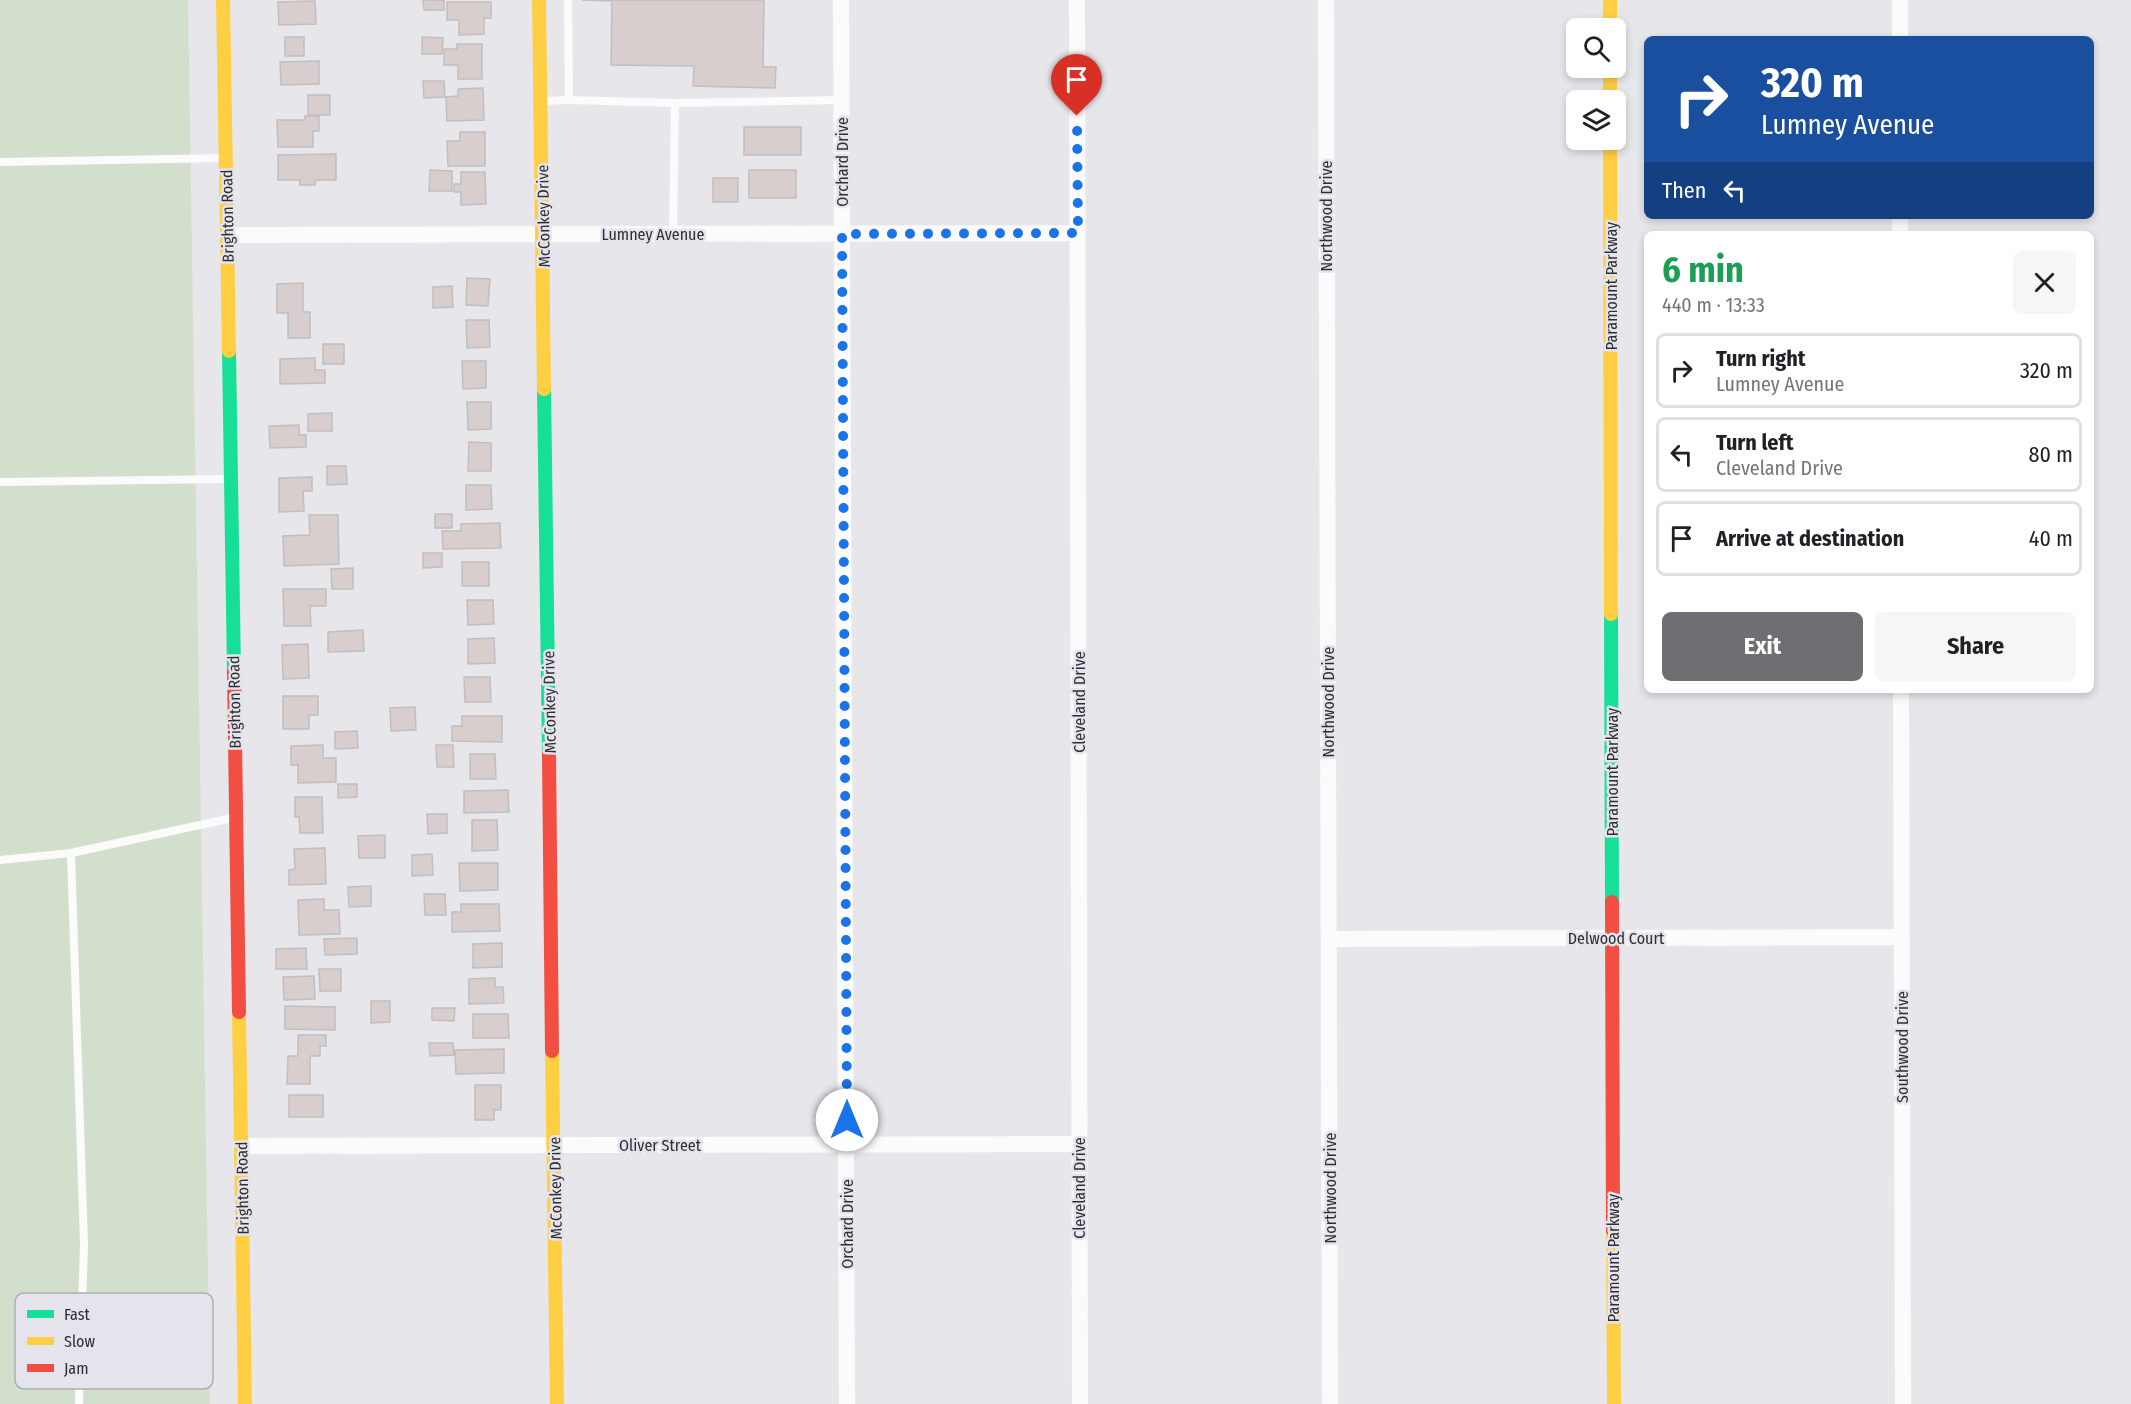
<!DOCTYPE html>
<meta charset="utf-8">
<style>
body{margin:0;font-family:"Fira Sans Condensed",sans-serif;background:#f6f6f6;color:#202124;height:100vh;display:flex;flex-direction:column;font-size:22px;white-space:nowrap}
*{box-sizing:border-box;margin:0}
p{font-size:20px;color:#757577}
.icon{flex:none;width:33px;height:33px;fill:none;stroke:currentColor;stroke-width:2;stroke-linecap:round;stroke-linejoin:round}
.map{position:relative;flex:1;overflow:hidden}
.drawer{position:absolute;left:1644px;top:231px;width:450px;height:462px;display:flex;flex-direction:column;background:#fff;border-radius:9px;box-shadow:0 3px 9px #0003}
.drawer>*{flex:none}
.hud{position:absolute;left:1644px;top:36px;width:450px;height:183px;border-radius:9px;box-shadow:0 3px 9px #0003;background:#1a4fa0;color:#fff;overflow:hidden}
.fabs{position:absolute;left:1566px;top:18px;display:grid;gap:12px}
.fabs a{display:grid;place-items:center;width:60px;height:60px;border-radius:9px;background:#fff;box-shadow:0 3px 9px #0003;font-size:30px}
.pin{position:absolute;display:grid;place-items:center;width:51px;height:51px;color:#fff;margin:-62px -26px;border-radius:50% 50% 50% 0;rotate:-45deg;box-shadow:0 0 6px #0007}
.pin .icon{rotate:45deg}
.me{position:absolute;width:66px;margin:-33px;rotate:0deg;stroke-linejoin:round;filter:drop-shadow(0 0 4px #0008)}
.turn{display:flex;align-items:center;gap:21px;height:126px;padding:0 18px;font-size:27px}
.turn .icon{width:78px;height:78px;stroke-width:2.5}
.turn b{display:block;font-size:42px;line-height:51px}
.then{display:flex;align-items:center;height:57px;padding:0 18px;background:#0003;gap:12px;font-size:22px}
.round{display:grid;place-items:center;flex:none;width:63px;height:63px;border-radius:9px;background:#f6f6f6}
.headline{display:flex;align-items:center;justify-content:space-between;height:102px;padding:0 18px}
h1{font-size:36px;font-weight:700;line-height:45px;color:#1e9e55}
.cta{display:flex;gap:12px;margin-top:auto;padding:12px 18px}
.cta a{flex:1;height:69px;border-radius:9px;background:#6f6e73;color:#fff;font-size:24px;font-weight:700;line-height:69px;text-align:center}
.cta a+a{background:#f6f6f6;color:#202124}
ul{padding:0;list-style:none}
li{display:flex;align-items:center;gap:18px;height:75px;margin:0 12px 9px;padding:0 6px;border:3px solid #e0e0e0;border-radius:9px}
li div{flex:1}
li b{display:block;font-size:22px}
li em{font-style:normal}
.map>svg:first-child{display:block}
.green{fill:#d2dfcc}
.building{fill:#d8cecd;stroke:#c0bec0;stroke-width:1.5}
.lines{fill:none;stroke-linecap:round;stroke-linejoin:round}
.lane{stroke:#fbfbfc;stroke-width:8}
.street{stroke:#fbfbfc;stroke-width:16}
.fast{stroke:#16e098;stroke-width:14}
.slow{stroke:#ffcf43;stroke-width:14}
.jam{stroke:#f24e42;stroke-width:14}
.route{stroke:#1a73e8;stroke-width:10;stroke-dasharray:0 18}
.labels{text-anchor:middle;stroke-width:5;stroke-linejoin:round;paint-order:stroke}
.street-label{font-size:16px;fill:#2f2e32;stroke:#e5e4ed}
.key{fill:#e5e4ed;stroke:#aeadb5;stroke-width:1.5}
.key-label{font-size:16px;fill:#2f2e32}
</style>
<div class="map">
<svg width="2131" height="1404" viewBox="0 0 2131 1404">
<rect width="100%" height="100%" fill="#e6e6eb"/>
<path class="green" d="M0 0H188L210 1404H0Z"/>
<path class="building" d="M423 0H444V10H424Z
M582 0H764L763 67H776L775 88 693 86 694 66 611 65 612 1Z
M315 1 316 24 279 25 278 2Z
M447 2H491V18H484V34L459 35V20H447Z
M285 37H304V56H285Z
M422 37 443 38 442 54H422Z
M457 44H482V79H458V65H444V49H457Z
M319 61V84L281 85 280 62Z
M423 81H444L445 97 424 98Z
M483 88 484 120 447 121 446 97 458 96V89Z
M308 95H330V115H308Z
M305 116H319V131H313V147H278L277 120H305Z
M744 127H801V155H744Z
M460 132H485V166H448L447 141H460Z
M336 154V180H315V185H300V180H278V155Z
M430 170 452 171V191H429Z
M749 170H796V198H749Z
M461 172H485L486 204 461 205V192H454V184H461Z
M713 178H738V202H713Z
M467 278 490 279 488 306 466 305Z
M303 283V312H310V338H288V313H277V284Z
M452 286 453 307 433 308V287Z
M466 320H489L490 347 467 348Z
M323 344H344V364H323Z
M315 358V370H325V383L280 384V359Z
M462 361H486V388L463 389Z
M467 402H491V429L468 430Z
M332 413V431H308V414Z
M299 425V435H306V447L270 448 269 426Z
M469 442 491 443V471H468Z
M327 466H346L347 484 327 485Z
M312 477V491H303L304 511 279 512V478Z
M466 485H491L492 509 466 510Z
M435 514H452V528H435Z
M309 515H338L339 564 284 566 283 536 310 535Z
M500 523 501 548 443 549 442 531H461V524Z
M423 553H442V567L423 568Z
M462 562H489V586H462Z
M353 568V589H332L331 569Z
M283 589H326V606H310L311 626H284Z
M467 600H493L494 624 468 625Z
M363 630 364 651 328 652V632Z
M494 638 495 663 468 664V639Z
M308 644 309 678 283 679 282 645Z
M464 677H490L491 702H465Z
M283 696H318V715H309V729H283Z
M415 707 416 730 391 731 390 708Z
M462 716H502V742L452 741V726H462Z
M357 731 358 748 335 749V732Z
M323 745V758H336V782L298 783V765H291V746Z
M436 745H453L454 767H437Z
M470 754H495L496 779H470Z
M338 784H357V797L338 798Z
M508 790 509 812 464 813V791Z
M295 797H322L323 833H300L299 817H295Z
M427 814H447V833L428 834Z
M472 820H497L498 850 472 851Z
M385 835V858H359L358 836Z
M325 848 326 884 289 885V870L295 869 294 849Z
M432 854 433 875 412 876V855Z
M459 863H498V890L460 891Z
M371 886V906L349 907 348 887Z
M424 894H445L446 915H425Z
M324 899V910H339L340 934 299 935 298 900Z
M461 904H499L500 931 452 932V912H461Z
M357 938V954L325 955 324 939Z
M502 943V967L473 968V944Z
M306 948 307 969H276V949Z
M319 969H341V991H320Z
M314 976 315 999 284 1000 283 977Z
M495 978V987H503L504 1003 469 1004V979Z
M371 1001H390V1022L371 1023Z
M285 1006 335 1007V1030L285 1029Z
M432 1008H455L454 1021 432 1020Z
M473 1014H508L509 1038H473Z
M298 1035H326V1046H320V1056H310V1084H287L288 1056H298Z
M429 1043H453L454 1055 430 1056Z
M504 1049V1073L456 1074 455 1050Z
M475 1085H501V1110H494V1120H475Z
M289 1095H323V1117H289Z"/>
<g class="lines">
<path class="lane" d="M569 100 675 103 673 234
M543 101 569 100 568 0
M675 103 842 100
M0 162 225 158
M0 482 228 479
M71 853 84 1245 79 1404
M0 860 71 853 232 818"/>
<path class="street" d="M841 0 847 1404
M1077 0 1080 1404
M1326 0 1330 1404
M1900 0V39
M1900 216V234
M227 235 1078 233
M1901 690 1903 1404
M1329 939 1902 937
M241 1146 1079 1144"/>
<path class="fast" d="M229 351 234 672
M544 389 549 754
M1611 614 1612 902"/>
<path class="slow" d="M223 0 229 351
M539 0 544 389
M1610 0V28
M1610 68V100
M1610 140 1611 614
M239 1012 245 1404
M552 1051 557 1404
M1613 1231 1614 1404"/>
<path class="jam" d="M234 672 239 1012
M549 754 552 1051
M1612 902 1613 1231"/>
</g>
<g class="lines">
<path class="route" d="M847 1120 842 234 1078 233 1077 116"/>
</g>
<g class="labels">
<g class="street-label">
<text transform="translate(842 162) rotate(-90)" y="6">Orchard Drive</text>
<text transform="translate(227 216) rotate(-91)" y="6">Brighton Road</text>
<text transform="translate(543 216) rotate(-91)" y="6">McConkey Drive</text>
<text transform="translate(1326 216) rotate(-90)" y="6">Northwood Drive</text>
<text x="653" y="240">Lumney Avenue</text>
<text transform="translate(1611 286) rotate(-90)" y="6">Paramount Parkway</text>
<text transform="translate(234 702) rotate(-91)" y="6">Brighton Road</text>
<text transform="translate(549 702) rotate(-91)" y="6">McConkey Drive</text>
<text transform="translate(1079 702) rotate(-90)" y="6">Cleveland Drive</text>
<text transform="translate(1328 702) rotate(-90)" y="6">Northwood Drive</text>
<text transform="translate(1612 772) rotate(-90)" y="6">Paramount Parkway</text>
<text x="1616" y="944">Delwood Court</text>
<text transform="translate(1902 1047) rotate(-90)" y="6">Southwood Drive</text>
<text x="660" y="1151">Oliver Street</text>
<text transform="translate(242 1188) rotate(-91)" y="6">Brighton Road</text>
<text transform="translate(555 1188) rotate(-91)" y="6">McConkey Drive</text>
<text transform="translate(1079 1188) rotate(-90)" y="6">Cleveland Drive</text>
<text transform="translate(1330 1188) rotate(-90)" y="6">Northwood Drive</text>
<text transform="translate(847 1224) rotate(-90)" y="6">Orchard Drive</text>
<text transform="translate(1613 1258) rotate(-90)" y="6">Paramount Parkway</text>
</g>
</g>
<rect x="15" y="1293" width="198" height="96" rx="9" class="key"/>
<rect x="27" y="1310" width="27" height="8" fill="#16e098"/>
<rect x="27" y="1337" width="27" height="8" fill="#ffcf43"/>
<rect x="27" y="1364" width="27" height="8" fill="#f24e42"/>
<g class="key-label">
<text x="64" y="1320">Fast</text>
<text x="64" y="1347">Slow</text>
<text x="64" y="1374">Jam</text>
</g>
</svg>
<div class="fabs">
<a><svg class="icon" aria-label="search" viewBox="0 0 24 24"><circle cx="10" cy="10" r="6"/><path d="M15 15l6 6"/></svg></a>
<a><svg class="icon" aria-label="layers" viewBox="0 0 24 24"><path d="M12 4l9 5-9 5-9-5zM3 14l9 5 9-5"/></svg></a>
</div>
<div class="pin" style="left:1077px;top:116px;background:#d93025"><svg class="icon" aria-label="arrive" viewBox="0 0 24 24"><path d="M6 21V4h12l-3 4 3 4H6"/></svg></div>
<svg class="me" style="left:847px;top:1120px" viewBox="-20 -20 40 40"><circle r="19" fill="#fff"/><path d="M0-13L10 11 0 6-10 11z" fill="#1a73e8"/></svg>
<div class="hud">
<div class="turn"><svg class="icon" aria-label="right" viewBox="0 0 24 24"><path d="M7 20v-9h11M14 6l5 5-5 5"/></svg><div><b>320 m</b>Lumney Avenue</div></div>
<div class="then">Then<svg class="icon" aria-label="left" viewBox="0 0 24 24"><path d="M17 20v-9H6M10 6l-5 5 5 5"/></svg></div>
</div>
<section class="drawer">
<div class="headline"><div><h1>6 min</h1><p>440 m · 13:33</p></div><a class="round"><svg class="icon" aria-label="close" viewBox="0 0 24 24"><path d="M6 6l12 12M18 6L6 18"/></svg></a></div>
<ul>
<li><svg class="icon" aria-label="right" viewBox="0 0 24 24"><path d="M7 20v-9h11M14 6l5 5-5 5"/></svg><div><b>Turn right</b><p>Lumney Avenue</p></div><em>320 m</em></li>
<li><svg class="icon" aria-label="left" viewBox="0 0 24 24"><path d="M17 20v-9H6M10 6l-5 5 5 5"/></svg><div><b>Turn left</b><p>Cleveland Drive</p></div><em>80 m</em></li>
<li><svg class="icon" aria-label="arrive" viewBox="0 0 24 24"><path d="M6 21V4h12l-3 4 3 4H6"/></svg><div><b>Arrive at destination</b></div><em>40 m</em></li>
</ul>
<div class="cta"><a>Exit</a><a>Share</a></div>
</section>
</div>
